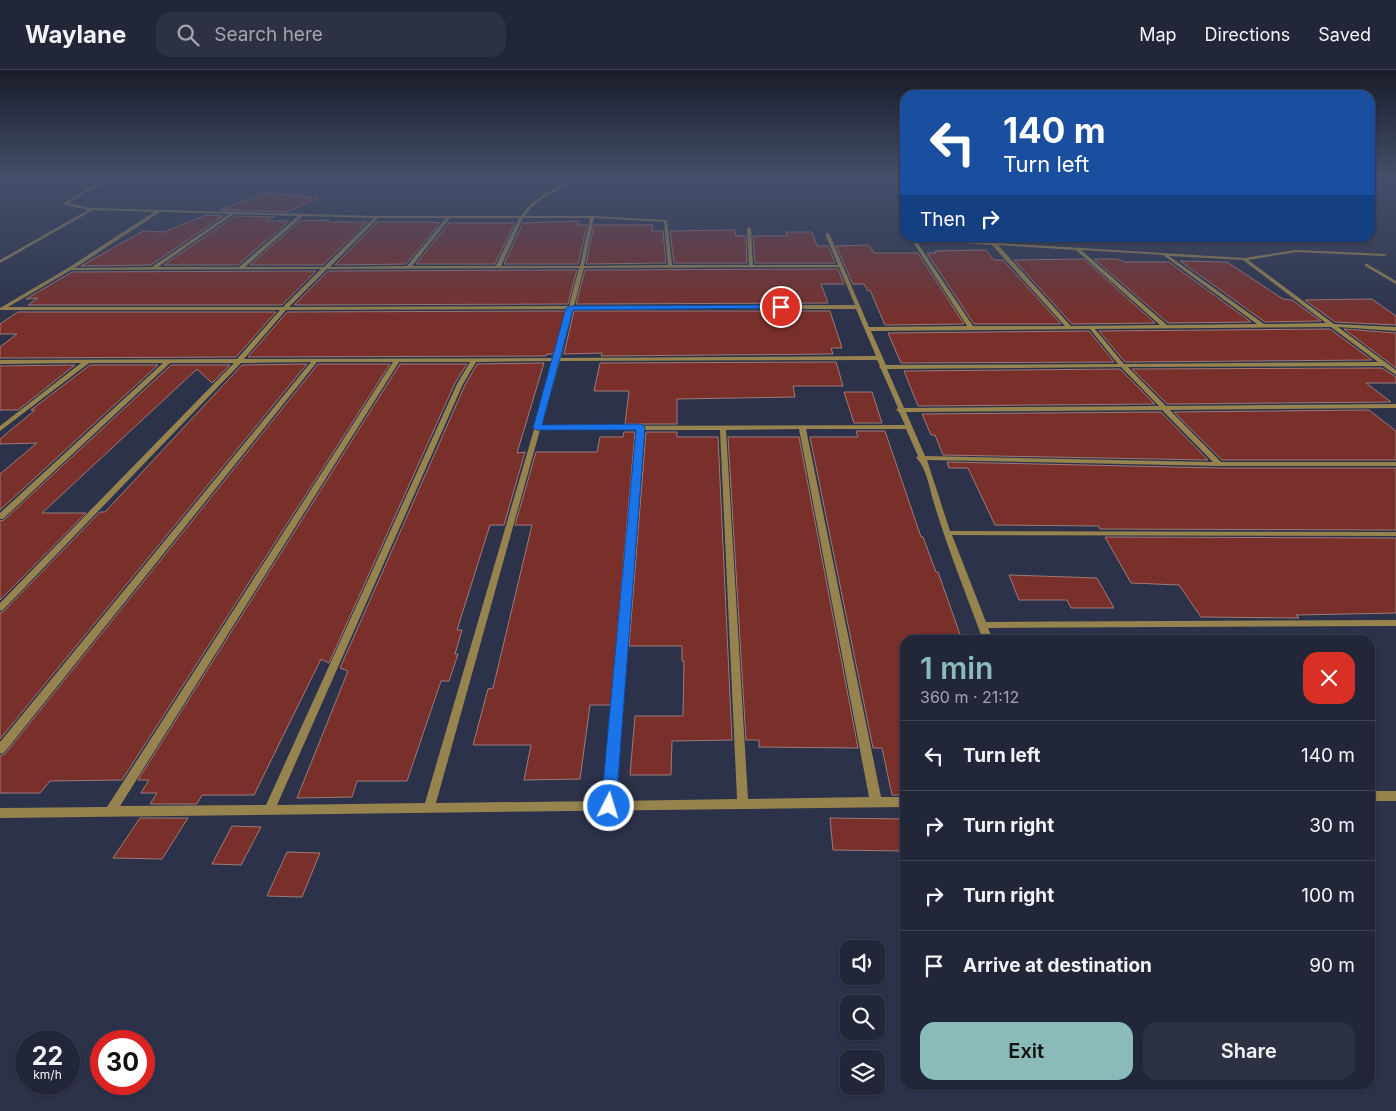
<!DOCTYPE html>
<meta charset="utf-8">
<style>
body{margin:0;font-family:Inter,sans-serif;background:#2d3243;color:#f1f3f6;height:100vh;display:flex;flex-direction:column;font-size:19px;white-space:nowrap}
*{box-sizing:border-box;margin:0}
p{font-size:16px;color:#a2a5ae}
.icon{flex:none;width:28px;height:28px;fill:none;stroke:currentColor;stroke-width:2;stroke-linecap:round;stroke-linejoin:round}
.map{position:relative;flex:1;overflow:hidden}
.details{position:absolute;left:900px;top:565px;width:475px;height:455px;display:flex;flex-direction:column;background:#212638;border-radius:15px;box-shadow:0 1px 4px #0004,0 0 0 1px #3e4353}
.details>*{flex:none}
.hud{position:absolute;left:900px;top:20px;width:475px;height:152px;border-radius:15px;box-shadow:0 1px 4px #0004,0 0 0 1px #3e4353;background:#1a4fa0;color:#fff;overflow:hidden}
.buttons{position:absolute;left:840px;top:870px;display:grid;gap:10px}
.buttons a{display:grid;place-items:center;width:45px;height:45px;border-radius:10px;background:#212638;box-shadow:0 1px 4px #0004,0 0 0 1px #3e4353;font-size:25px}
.speed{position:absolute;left:15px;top:960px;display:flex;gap:10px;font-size:25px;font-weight:700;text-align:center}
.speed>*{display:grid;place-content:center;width:65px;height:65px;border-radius:50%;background:#212638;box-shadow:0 1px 4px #0004,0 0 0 1px #3e4353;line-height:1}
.speed small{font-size:12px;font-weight:400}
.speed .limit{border:8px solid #d22;background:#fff;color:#111}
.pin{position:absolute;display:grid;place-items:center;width:42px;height:42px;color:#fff;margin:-21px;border:2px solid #fff;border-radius:50%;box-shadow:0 1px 5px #0007}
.me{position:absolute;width:55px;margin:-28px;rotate:5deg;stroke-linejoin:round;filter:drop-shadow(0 0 4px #0008)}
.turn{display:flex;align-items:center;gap:18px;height:105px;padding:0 20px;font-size:22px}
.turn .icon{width:65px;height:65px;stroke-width:2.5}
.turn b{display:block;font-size:35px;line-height:42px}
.then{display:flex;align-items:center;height:48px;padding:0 20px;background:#0003;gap:10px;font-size:19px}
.round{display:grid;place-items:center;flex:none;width:52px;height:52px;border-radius:15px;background:#2d3243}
.summary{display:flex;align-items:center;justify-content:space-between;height:85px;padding:0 20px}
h1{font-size:30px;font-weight:600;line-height:38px;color:#8bbbb9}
.action{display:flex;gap:10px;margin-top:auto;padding:10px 20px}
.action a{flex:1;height:58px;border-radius:15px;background:#8bbbb9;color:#111;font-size:20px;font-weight:600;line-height:58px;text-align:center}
.action a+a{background:#2d3243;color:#f1f3f6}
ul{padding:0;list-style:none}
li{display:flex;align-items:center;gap:15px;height:70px;padding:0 20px;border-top:1px solid #3e4353}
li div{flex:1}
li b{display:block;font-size:19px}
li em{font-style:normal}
header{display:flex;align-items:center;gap:30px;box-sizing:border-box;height:70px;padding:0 25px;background:#212638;border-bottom:1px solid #3e4353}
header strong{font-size:24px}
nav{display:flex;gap:28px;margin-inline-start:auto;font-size:18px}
.search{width:350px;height:45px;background:#2d3243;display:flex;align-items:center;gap:12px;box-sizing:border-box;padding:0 18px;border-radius:15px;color:#a2a5ae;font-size:19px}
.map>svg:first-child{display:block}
.building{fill:#792f2a;stroke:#9e7b77}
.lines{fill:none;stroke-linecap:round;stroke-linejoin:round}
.minor{fill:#96834e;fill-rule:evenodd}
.route{fill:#1a73e8;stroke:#114b97}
</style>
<header>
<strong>Waylane</strong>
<div class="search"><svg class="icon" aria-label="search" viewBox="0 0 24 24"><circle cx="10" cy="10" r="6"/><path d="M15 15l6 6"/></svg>Search here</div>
<nav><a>Map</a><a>Directions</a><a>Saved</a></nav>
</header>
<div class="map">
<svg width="1396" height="1041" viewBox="0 0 1396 1041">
<rect width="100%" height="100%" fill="#2c324a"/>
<path class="building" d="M264 123H269L318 128 287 142 220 140Z
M206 145 223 146 151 195 81 196 143 161 164 162Z
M235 146 275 147 265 151H289L238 195H164Z
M329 150 327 152H367L323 195H250L300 151Z
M579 151 577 155H587L578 194H504L523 153Z
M377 152H433L440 153 406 194 335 195Z
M449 153H515L495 194H416Z
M594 155H653L652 161H663L666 193 586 194Z
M735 160 736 166H746L747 193H674L670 161Z
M786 162H812L817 176H828L835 193H755L753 166H787Z
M869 175 874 183H918L964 254 885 255 870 220 868 221 864 214H853L836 176Z
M986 180 994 190H1003L1061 254H974L927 183H936L935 181Z
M1084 189 1155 253 1072 254 1014 190Z
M1094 189H1117L1125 192H1169L1251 252 1168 253Z
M1180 191 1227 192 1283 229 1292 230 1321 251 1265 252Z
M838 199 844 214H821L828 233 576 234 585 200Z
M577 200 568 234 294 235 328 201Z
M316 201 282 235H28L38 228 26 229 72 202Z
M1372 229 1396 246V255L1335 252 1305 230Z
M566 241 554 284H547L546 286 248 287 287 242Z
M574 241H830L842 278H831L833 284 601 286 602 283 564 284Z
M18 242H276L236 287 0 288V277L17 264H0V254Z
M1330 259 1372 290 1125 292 1099 261Z
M1344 259 1396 263V298Z
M1089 261 1114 292 901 293 888 263Z
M836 292 843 316H793L795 327 677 329V354H625L629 321H594L600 293Z
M544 293 517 383 525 382 504 455H490L457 560H462L455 584H458L449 611H441L407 711H357L352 727 297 728 348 601 340 598 465 315 477 294Z
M307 294 0 669V543L4 541 100 442H105L242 295Z
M318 294H390L122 710 50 711 40 723H0V686L5 684Z
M400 294H467L455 313 329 593 321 589 254 725H202L197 734H150L157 723H141L149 710H138Z
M75 295 18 340H0V296Z
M90 295H158L0 440V404L37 373 0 374V369L35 340H31Z
M171 295H230L212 313 197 299 42 443H86L0 530V451L4 450Z
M1382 298 1396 307V313H1366L1391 332 1167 334 1132 299Z
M1120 299 1155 334 918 336 904 301Z
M844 322H872L882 353H854Z
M1369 340 1396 361V390H1222L1174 342Z
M1161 342 1208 390 943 385 935 365H931L922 344Z
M856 361H885L921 467H923L936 502H938L962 570H905V725H892L882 678H873L810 367H858Z
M624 362H635L611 635H590L580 709 524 710 531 675H473L488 619 493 618 532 455H515L536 382H597L600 367H623Z
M646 362H677V367H718L732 670 672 671 671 705H630L635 646H683L684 591H682V576H629Z
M728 367H799L858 678 759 677V670H746Z
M947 392 1219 398H1396V460L1100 459 1099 456 995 455 968 398H949Z
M1105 467 1396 468V543L1296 545 1299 548 1201 547 1179 515 1131 513Z
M1009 505 1097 508 1114 538H1071L1067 530H1019Z
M140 748H188L162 789 113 788Z
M830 748 905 749V781L833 780Z
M232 756 261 757 241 795 212 794Z
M287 782 320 783 302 827 267 826Z"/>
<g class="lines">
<path class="minor" d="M108 107H113L68 133 92 138 377 146H521C532 129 549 121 566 112L539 107 569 111 576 107H581C561 120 539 126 525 146H592L667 150 672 195H749L747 158 749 157 751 158 753 195H838L825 164 829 163 869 257 967 256 913 172 916 168 1244 188 1296 180 1386 184V185L1384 186 1296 182 1248 190 1334 254 1396 257V261L1338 257 1396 300V305L1383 296 1128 297 1166 336 1396 334V338L1170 340 1221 392H1396V396H1219L927 390 950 461 1396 462V466L952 465 986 552 1396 550V556L988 558 993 570H983C966 524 947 477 933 430 930 419 925 394 916 388L918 386 906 359H806L881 727H905V737L0 748V738L107 737 393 292H317L4 683 0 684V672L311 292 241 293 3 540 0 541V533L234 293H170L3 449H0V443L163 293H89L0 361V356L81 293 0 294V290L237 289 280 240H0V238L68 198 154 142 93 140 0 193V190L88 140 62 134ZM160 142 229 144 152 197 75 198ZM234 144 298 146 239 197H158ZM303 146 374 148 324 197H245ZM378 148H446L407 196 330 197ZM450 148H519L496 196H412ZM523 148H590L580 196H501ZM594 148 664 152 668 195 584 196ZM918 170 992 175 1065 256H973L917 172ZM998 175 1076 180 1160 255 1071 256ZM1081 180 1163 185 1257 254 1167 255ZM1169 186 1243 190 1326 253 1264 254ZM839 197 855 235 574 236 584 198ZM579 198 569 236 289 237 327 199ZM321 199 283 237H8L71 200ZM568 239 555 288 244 289 286 240ZM573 239H856L876 286 561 288ZM1331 257 1378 292 1124 294 1095 259ZM1090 259 1118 294 886 295 871 261ZM877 290 880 296 879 297 881 299 898 338 896 340 899 342 905 355 541 356 560 291ZM554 291 425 733 277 735 463 314 476 292ZM399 292H470L457 314 266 735 120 736ZM1121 297 1159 336 904 338 887 299ZM1162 340 1213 392 925 386 906 342ZM799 359 869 727 748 729 726 360ZM540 360H637L604 731 436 733ZM644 360H720L737 729 615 731Z
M1367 194 1396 211V214L1365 196V194Z
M1370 721H1396V731H1370Z"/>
</g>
<linearGradient id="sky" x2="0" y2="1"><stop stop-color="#181c29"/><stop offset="0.42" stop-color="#454f6b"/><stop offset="1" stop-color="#454f6b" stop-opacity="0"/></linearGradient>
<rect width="1396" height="253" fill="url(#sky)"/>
<path class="route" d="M781 235 783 238 573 240 542 355 641 354 645 357 616 736 614 740 609 742 603 740 601 736 636 360H537L533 358 566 238 570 236Z"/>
</svg>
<div class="buttons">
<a><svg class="icon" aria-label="sound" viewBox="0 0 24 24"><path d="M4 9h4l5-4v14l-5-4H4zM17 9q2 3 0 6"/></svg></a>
<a><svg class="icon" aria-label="search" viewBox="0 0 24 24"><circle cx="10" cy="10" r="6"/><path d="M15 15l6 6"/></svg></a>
<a><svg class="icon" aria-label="layers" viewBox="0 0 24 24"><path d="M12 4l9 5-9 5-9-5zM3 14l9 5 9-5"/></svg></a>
</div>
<div class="speed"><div>22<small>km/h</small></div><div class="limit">30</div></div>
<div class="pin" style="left:781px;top:237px;background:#d93025"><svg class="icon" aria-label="arrive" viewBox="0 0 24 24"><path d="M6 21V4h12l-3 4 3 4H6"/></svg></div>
<svg class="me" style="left:609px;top:736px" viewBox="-20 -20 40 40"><circle r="17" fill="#1a73e8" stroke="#fff" stroke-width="3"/><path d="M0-11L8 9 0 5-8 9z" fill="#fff"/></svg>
<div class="hud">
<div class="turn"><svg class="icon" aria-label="left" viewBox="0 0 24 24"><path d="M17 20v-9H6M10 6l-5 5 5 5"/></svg><div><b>140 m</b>Turn left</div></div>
<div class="then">Then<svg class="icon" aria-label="right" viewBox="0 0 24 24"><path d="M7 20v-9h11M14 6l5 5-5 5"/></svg></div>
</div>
<section class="details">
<div class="summary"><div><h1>1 min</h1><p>360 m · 21:12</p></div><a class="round" style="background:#d93025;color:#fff"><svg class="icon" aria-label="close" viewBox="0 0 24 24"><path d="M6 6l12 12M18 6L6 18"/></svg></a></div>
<ul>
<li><svg class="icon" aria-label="left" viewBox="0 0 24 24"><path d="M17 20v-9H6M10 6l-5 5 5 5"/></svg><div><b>Turn left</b></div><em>140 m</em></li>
<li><svg class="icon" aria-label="right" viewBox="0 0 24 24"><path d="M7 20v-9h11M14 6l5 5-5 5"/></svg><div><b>Turn right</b></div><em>30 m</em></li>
<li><svg class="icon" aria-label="right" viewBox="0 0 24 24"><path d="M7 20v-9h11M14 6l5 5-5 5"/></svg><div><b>Turn right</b></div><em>100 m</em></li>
<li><svg class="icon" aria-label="arrive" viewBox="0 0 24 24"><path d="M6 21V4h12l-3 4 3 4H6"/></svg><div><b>Arrive at destination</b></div><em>90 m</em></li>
</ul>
<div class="action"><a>Exit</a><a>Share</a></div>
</section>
</div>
